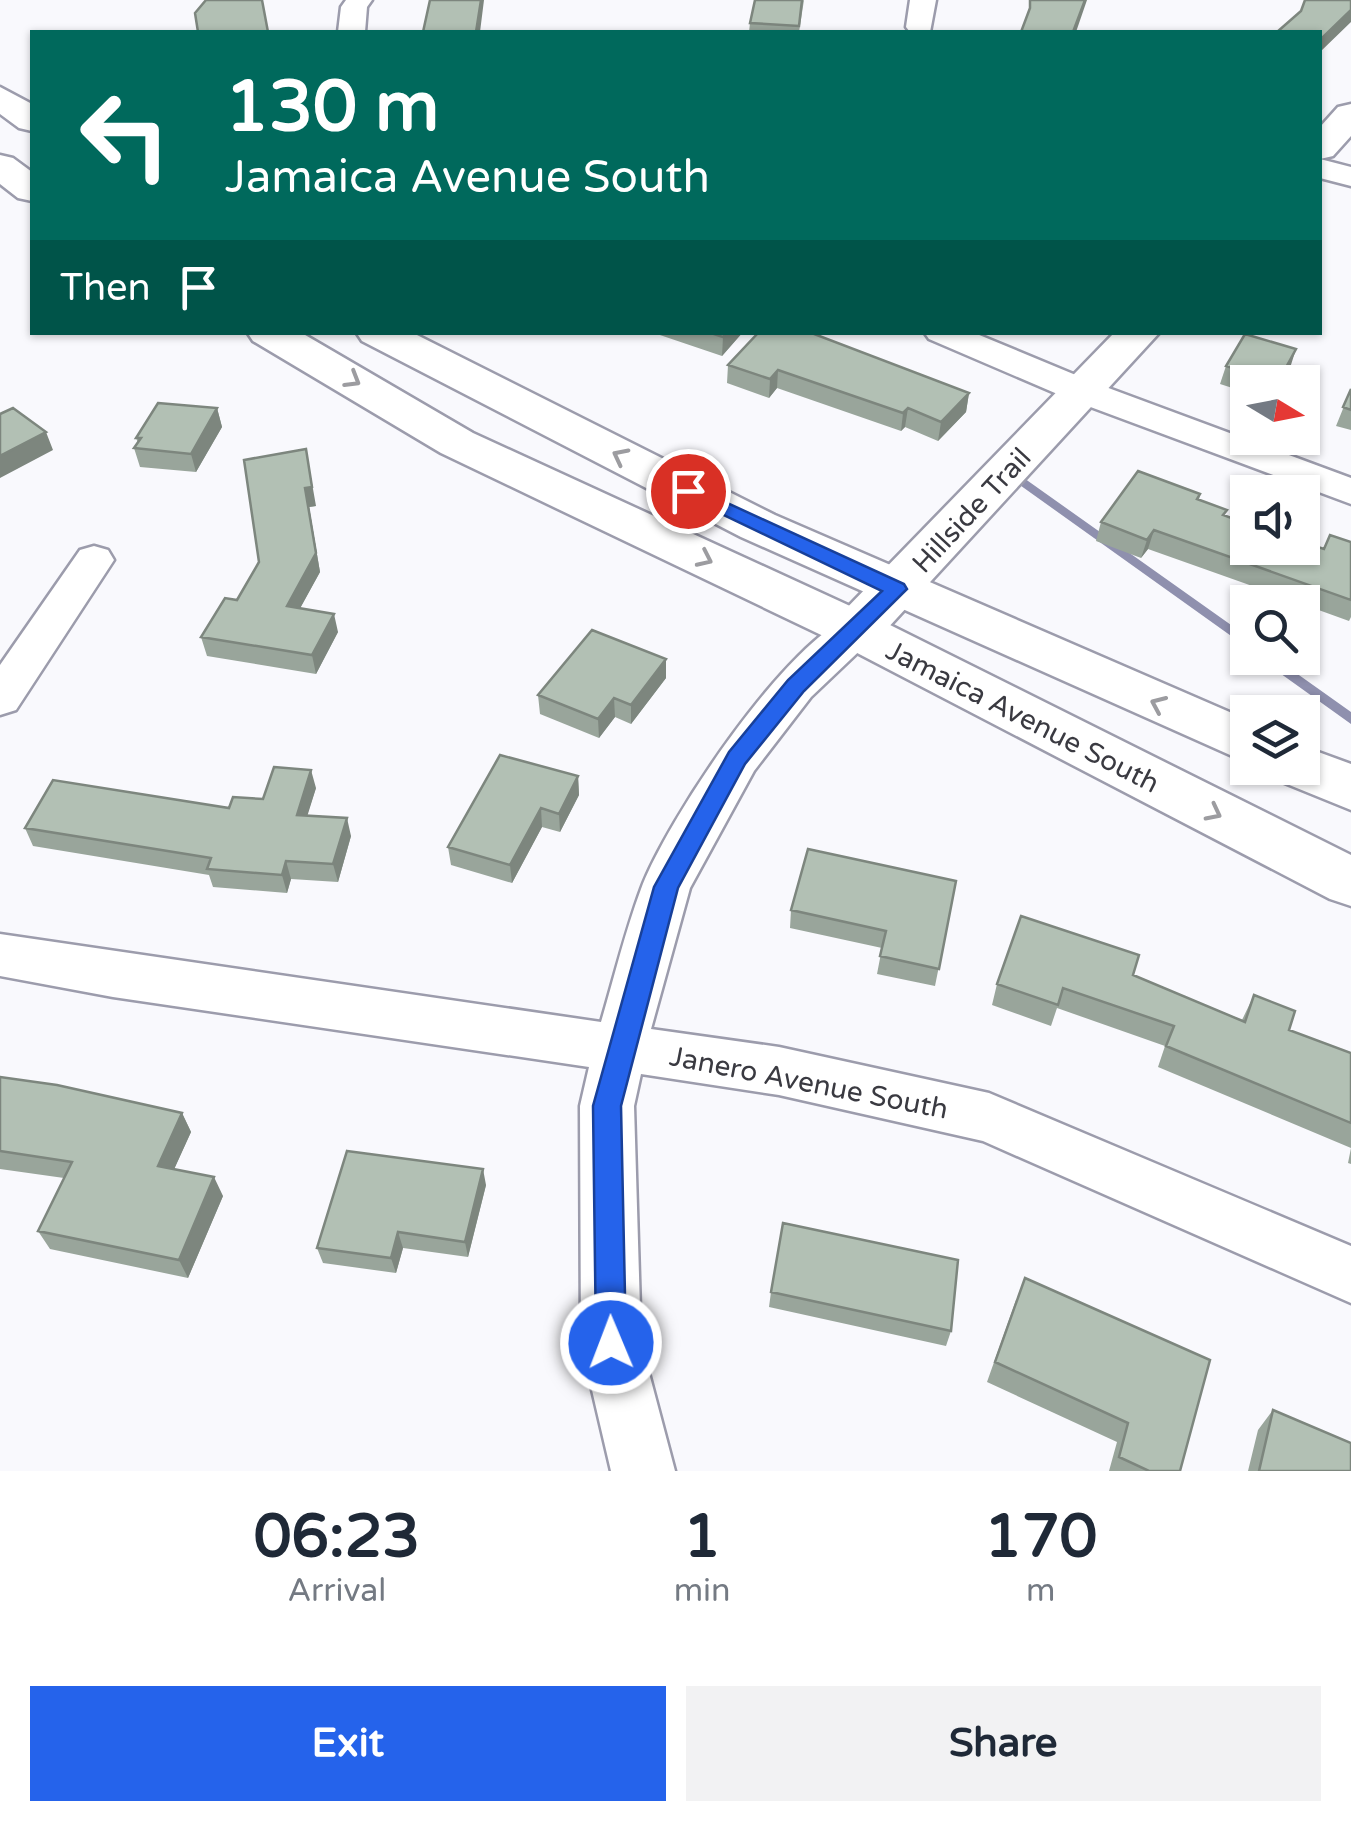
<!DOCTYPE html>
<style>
body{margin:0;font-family:"Varela Round",sans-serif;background:#f2f2f3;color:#1f2937;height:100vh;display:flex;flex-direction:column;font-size:38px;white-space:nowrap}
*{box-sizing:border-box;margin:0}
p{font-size:32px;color:#747a83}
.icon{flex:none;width:55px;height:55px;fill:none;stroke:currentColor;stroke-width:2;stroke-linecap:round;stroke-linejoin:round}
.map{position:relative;height:1471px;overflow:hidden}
.panel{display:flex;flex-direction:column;background:#fff;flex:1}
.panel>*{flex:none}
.guide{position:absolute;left:30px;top:30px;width:1292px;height:305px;border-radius:0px;box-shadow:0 2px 8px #0004;background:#00695c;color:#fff;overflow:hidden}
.needle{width:65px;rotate:100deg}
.fabs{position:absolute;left:1230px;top:365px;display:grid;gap:20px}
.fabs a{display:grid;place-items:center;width:90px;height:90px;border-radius:0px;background:#fff;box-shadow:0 2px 8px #0004;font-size:50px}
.pin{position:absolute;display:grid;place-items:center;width:85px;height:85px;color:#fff;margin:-42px;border:5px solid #fff;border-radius:50%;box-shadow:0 2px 10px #0007}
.me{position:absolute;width:110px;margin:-55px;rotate:359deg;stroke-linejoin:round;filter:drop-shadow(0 0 8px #0008)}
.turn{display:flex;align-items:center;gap:35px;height:210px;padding:0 30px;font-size:45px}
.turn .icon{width:130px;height:130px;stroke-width:2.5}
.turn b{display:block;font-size:70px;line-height:85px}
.then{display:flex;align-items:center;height:95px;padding:0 30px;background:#0003;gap:20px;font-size:38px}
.eta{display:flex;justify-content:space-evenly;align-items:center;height:170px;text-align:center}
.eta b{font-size:60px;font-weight:700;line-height:70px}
.primary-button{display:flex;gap:20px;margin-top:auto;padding:20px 30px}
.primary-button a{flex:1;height:115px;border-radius:0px;background:#2563eb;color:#fff;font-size:40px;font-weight:700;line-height:115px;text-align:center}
.primary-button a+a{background:#f2f2f3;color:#1f2937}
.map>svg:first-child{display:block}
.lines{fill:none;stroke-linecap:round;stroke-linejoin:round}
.stream{fill:#8f90ae;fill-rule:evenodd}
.minor-casing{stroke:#9c9cac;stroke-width:5}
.tertiary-casing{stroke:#9c9cac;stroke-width:5}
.secondary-casing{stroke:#9c9cac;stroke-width:5}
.minor{fill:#fff;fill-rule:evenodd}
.tertiary{fill:#fff;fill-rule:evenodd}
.secondary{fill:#fff;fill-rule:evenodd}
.wall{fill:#99a59b}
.shaded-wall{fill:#7d867e}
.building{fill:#b2c0b4;stroke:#7d867e;stroke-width:2.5}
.oneway{stroke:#9c9ca0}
.route{fill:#2563eb;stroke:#184099;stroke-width:2.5}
.labels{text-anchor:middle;stroke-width:10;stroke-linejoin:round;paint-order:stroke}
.street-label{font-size:28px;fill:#3a3a41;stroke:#fff}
</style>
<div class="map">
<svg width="1351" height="1471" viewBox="0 0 1351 1471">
<rect width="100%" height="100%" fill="#f9f9fd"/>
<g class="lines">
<path class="stream" d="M1021 476 1248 637V648L1017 483 1015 480Z
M1259 658H1275L1351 712V724Z"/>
<defs>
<path id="minor" d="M346 0H372L367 7 365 32H338L341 7Z
M910 0H936L930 32H910L906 27Z
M1320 159 1351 167V186L1320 178Z
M924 332H972L1095 383 1351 478V504L1069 399 929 339Z
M94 546 108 550 114 560 16 710 0 715V665L80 550Z
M856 615 871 620 877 630 871 640 811 697 754 771 690 888 651 1029 779 1047 989 1093 1351 1246V1303L983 1141 779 1095 641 1074 634 1106 641 1343 675 1471H611L581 1343 580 1106 589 1067 113 997 0 976V934L601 1022C614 978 625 932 641 889 665 823 789 635 856 615Z"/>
<path id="tertiary" d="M1351 104V136L1333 156 1320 159V127L1338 107Z
M1115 332H1160L874 643 856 648 838 643 830 630 838 617Z"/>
<path id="secondary" d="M0 87 32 104V131L19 128 0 114Z
M0 155 13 158 32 172V201L18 198 0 184Z
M247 332H300L473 433 874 617 1351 855V906L1330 899 838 643 441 453 253 341Z
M356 332H411L775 515 1248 720V763L741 537 362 341Z
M1302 746 1351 764V810L1282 782 1274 768H1302Z"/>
</defs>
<use href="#minor" class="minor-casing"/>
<use href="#tertiary" class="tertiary-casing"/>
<use href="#secondary" class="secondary-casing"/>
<use href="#minor" class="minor"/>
<use href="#tertiary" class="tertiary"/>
<use href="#secondary" class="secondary"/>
</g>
<path class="wall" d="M804 0 799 32H749L750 23Z
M651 332H743L722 356Z
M759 332 969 393 966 412 938 441 905 427 901 431 777 388 769 398 727 383 728 365Z
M1226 366 1290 368 1282 382H1248V393L1220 384Z
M1351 389V430L1336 426Z
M217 408 222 427 196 472 140 467 134 448 138 443 136 438Z
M244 460 316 506 309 507 320 572 300 608 338 632 316 674 207 656 201 637 237 600 259 562Z
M1200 494 1199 500 1225 516 1324 549 1351 542V617L1349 621 1302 604V602H1297L1148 549 1141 558 1096 541 1101 522Z
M666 659V678L631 724 615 717 599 738 540 714 538 695Z
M578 776 579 795 560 832 542 827 512 883 451 865 448 847Z
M316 788 307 815 351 836 338 882 291 879 287 893 213 887 209 875 33 846 25 828 229 808Z
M956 881 935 986 877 974 882 948 790 928 791 910Z
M1133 975 1242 1020 1254 995 1289 1030 1351 1053V1164L1348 1163 1351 1148 1158 1067 1165 1046 1057 1008 1051 1026 992 1005 997 984Z
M0 1077 182 1113 191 1132 174 1169 223 1196 188 1278 50 1249 38 1231 64 1178 0 1169Z
M486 1185 468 1257 403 1248 396 1273 323 1263 317 1248Z
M771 1292 951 1331 946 1346 769 1307Z
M1016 1300 1180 1471H1109L1117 1442 987 1382Z
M1273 1410 1351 1471H1248L1258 1430Z"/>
<path class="shaded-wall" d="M481 0H484L480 32H476Z
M1085 0H1087L1076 32H1073Z
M1351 10V22L1320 52V40Z
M727 332H743L722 356 723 337Z
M1296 349 1290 368 1282 382H1277Z
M778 370 777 388 769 398 770 379Z
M969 393 966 412 938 441 941 422Z
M217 408 222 427 196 472 191 454Z
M908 408 905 427 901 431 903 413Z
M46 432 53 450 0 478V456Z
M306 449 316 506 309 507 320 572 291 625 287 606 305 488Z
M1154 530 1148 549 1141 558 1147 540Z
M334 614 338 632 316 674 312 655Z
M666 659V678L631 724V705Z
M614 698 615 717 599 738 598 719Z
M311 770 316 788 302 833 297 815Z
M578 776 579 795 560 832 559 814Z
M541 808 542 827 512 883 510 865Z
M347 818 351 836 338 882 333 864Z
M286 861 291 879 287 893 282 875Z
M182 1113 191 1132 167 1185 158 1166Z
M483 1169 486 1185 468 1257 465 1242Z
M214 1177 223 1196 188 1278 179 1260Z
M398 1232 403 1248 396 1273 391 1258Z"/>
<path class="building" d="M206 0H262L268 32H198L195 13Z
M430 0H481L476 32H423Z
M755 0H802L799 26 750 23Z
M1030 0H1085L1073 32H1021L1030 8Z
M1305 0H1351V10L1320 40V32H1277L1301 11Z
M708 332H727L723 337Z
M759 332H809L969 393 941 422 908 408 903 413 778 370 770 379 728 365Z
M1245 334 1296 349 1278 382 1226 366Z
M1351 389V410L1343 407Z
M158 403 217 408 191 454 134 448 141 438H136Z
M13 408 46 432 0 456V414Z
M306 449 312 487 305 488 316 553 287 606 334 614 312 655 201 637 225 598 237 600 259 562 244 460Z
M1138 471 1200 494 1197 499 1227 510 1223 515 1248 524V548H1302V542L1324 549 1330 535 1351 542V600L1154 530 1147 540 1101 522Z
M592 630 666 659 631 705 614 698 598 719 538 695Z
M500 755 578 776 559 814 541 808 510 865 448 847Z
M274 767 311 770 297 815 347 818 333 864 286 861 282 875 207 869 211 858 25 828 53 780 229 808 233 797 263 799Z
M808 849 956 881 939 969 880 956 886 931 791 910Z
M1021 916 1139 955 1133 975 1245 1022 1254 995 1295 1011 1289 1030 1351 1053V1123L1166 1046 1174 1026 1063 988 1058 1005 997 984Z
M0 1077 57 1085 182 1113 158 1166 214 1177 179 1260 38 1231 72 1162 0 1151Z
M347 1151 483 1169 465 1242 398 1232 391 1258 317 1248Z
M783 1223 958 1260 951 1331 771 1292Z
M1025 1278 1210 1360 1180 1471H1149L1119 1457 1128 1423 995 1362Z
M1273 1410 1351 1443V1471H1259Z"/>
<defs><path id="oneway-chevron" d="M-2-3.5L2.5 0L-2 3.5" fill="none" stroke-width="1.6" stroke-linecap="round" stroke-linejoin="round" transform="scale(2.5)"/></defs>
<g class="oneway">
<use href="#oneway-chevron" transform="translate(353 380) rotate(31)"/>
<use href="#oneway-chevron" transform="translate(620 456) rotate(-153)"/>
<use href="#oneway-chevron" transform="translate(705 559) rotate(25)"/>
<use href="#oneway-chevron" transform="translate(1158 704) rotate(-156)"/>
<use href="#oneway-chevron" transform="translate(1214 813) rotate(27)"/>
</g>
<path class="route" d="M688 485 904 584 907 589 804 691 745 764 678 888 621 1106 626 1343 622 1354 611 1358 600 1354 596 1343 593 1106 654 887 729 752 788 680 882 591 682 495 679 491Z"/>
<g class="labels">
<g class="street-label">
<text transform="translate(971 510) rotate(-47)" y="10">Hillside Trail</text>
<text transform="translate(1023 716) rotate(27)" y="10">Jamaica Avenue South</text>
<text transform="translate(809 1082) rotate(11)" y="10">Janero Avenue South</text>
</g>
</g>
</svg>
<div class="fabs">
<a><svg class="needle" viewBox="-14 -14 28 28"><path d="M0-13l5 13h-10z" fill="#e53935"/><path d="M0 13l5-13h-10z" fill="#747a83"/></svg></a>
<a><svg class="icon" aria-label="sound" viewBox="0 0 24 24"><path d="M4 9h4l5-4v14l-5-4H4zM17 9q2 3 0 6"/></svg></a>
<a><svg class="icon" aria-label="search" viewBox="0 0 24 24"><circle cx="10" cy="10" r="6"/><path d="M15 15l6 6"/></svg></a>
<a><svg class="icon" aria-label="layers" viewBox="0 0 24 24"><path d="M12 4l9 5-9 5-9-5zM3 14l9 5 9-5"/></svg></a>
</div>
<div class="pin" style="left:688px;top:491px;background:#d93025"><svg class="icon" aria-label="arrive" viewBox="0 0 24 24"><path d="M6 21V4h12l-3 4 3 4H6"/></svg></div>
<svg class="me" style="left:611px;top:1343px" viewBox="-20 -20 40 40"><circle r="17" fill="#2563eb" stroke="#fff" stroke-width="3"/><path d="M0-11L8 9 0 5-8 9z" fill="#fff"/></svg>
<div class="guide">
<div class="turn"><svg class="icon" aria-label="left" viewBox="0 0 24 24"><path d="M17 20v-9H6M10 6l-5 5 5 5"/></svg><div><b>130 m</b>Jamaica Avenue South</div></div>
<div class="then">Then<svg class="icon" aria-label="arrive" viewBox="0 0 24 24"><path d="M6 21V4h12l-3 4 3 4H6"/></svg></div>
</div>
</div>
<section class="panel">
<div class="eta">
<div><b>06:23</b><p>Arrival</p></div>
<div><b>1</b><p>min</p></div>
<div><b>170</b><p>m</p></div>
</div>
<div class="primary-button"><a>Exit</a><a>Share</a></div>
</section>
